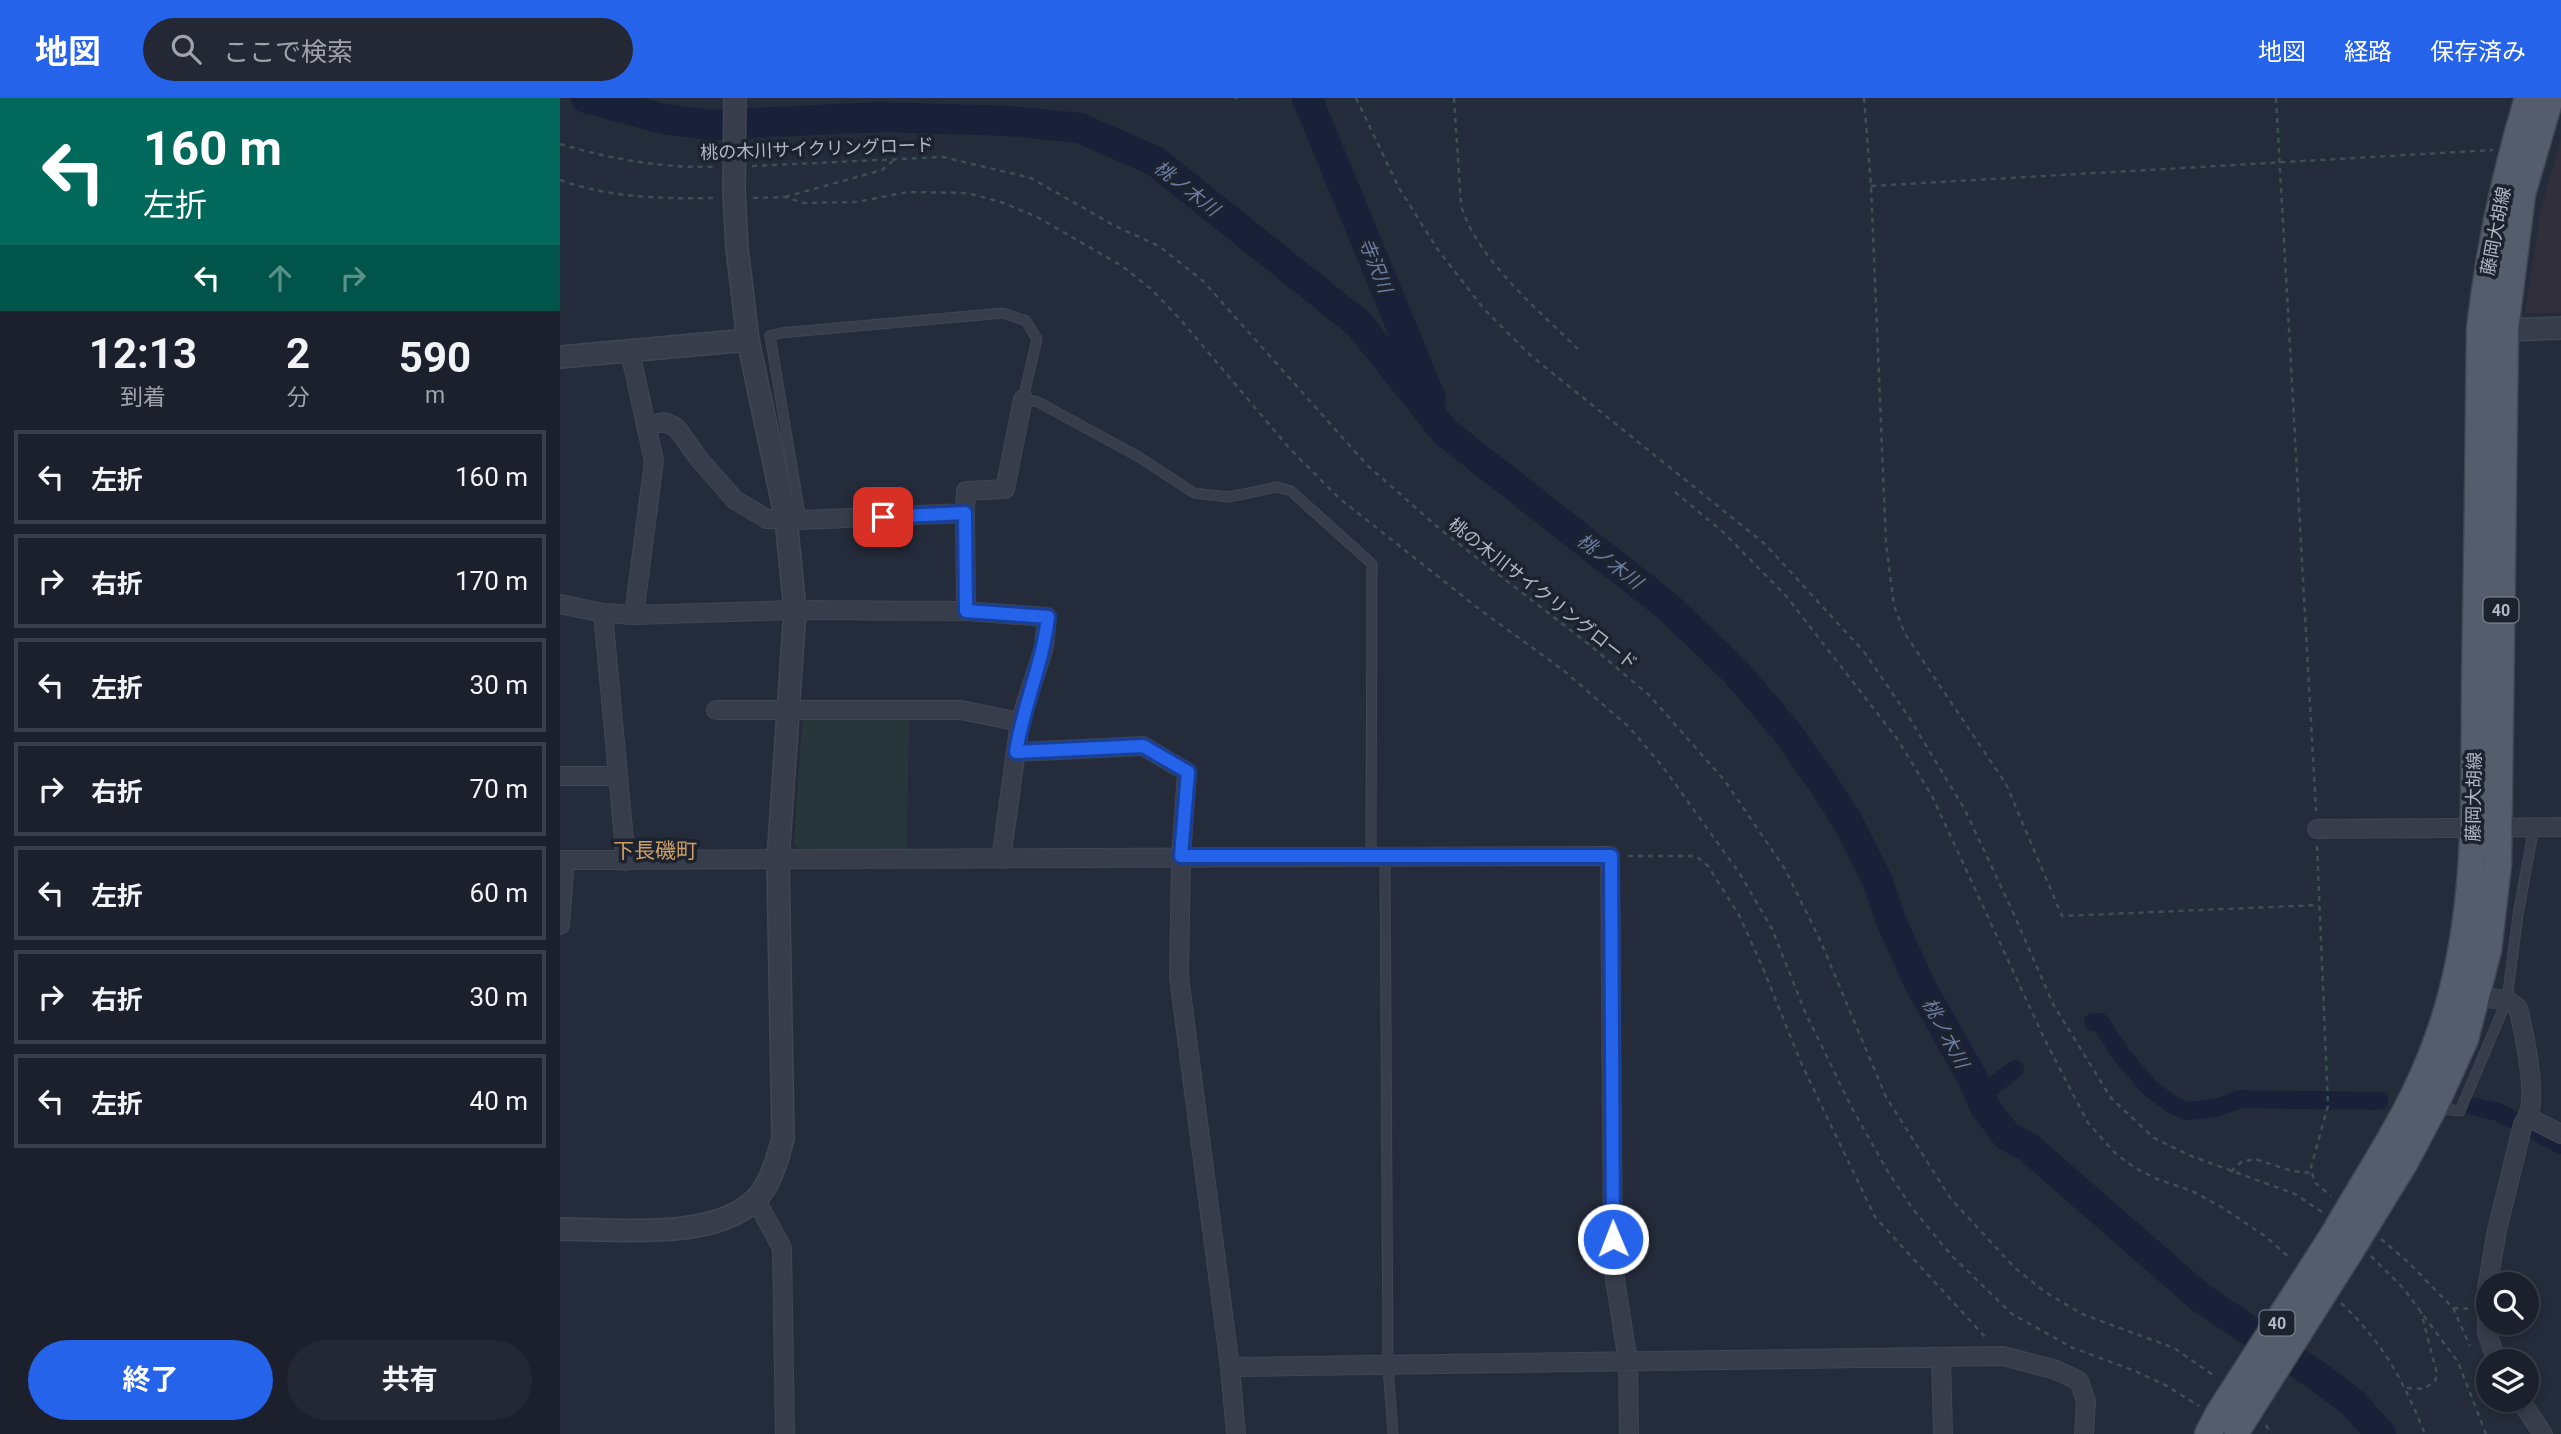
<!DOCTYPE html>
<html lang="ja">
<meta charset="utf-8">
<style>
body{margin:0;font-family:Roboto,"Noto Sans JP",sans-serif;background:#242834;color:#f1f3f6;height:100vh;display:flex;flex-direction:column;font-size:26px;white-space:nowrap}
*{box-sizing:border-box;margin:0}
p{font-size:23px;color:#a0a3a9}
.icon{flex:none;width:38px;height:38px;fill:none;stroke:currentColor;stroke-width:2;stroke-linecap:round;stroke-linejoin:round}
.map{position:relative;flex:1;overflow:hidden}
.panel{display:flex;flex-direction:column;background:#1b202c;width:560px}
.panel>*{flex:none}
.hud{background:#00695c;color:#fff;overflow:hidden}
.tools{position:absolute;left:1916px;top:1174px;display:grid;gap:14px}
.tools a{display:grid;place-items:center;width:63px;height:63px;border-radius:50%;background:#1b202c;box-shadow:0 4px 10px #0003,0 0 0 2px #393e48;font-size:35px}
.pin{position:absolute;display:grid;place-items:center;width:60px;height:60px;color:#fff;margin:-30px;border-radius:14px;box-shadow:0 4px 10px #0006}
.me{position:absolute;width:77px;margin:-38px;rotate:359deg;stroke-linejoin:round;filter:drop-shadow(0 0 5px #0008)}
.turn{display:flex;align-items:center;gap:24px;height:147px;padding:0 28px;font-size:32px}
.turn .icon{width:91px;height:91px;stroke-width:2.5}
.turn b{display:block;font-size:49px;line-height:60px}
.lanes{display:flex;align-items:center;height:66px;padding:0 28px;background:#0003;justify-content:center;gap:35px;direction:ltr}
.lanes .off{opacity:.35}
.eta{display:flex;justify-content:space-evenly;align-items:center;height:119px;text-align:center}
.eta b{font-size:42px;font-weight:700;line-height:49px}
.button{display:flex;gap:14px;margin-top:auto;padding:14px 28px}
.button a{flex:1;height:80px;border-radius:42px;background:#2563eb;color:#fff;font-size:28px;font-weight:700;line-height:80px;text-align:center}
.button a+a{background:#242834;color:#f1f3f6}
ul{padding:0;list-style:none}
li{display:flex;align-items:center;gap:21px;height:94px;margin:0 14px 10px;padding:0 14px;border:4px solid #393e48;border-radius:0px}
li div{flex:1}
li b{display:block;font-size:26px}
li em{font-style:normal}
header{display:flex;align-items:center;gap:42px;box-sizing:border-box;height:98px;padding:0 35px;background:#2563eb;color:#fff}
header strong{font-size:33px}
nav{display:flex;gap:38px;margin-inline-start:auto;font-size:24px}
.search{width:490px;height:63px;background:#242834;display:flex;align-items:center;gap:18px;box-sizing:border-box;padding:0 24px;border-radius:38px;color:#a0a3a9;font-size:26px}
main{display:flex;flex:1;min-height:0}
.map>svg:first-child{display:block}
.medical{fill:#322f3c}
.green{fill:#26363b}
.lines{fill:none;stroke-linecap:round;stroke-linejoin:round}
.canal{stroke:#182137;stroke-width:18}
.river{stroke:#182137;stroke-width:30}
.service-casing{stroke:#414653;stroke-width:11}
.minor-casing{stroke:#414653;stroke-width:20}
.tertiary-casing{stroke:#414653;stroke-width:24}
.primary-casing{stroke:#414653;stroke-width:29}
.path{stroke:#3e4f53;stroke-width:2.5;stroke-dasharray:5 5;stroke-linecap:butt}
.service{stroke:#373d4b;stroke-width:9}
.minor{stroke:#373d4b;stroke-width:18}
.tertiary{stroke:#373d4b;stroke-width:21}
.primary{stroke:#555c6b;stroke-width:26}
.tertiary-bridge-casing{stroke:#414653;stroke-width:24;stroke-linecap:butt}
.primary-bridge-casing{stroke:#414653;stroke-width:29;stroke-linecap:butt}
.tertiary-bridge{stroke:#373d4b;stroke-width:21}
.primary-bridge{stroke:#555c6b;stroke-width:26}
.route-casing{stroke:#184099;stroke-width:18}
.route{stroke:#2563eb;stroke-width:12}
.labels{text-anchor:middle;stroke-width:7;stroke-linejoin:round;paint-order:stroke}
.shield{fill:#1d222f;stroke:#868b99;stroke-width:2}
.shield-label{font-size:16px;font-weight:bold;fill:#b3b8c6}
.street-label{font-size:18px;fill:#b3b8c6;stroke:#1d222f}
.water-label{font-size:19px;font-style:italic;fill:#6d7ea4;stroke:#1d222f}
.quarter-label{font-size:21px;fill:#ce9f66;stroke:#1d222f}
</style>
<header>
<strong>地図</strong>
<div class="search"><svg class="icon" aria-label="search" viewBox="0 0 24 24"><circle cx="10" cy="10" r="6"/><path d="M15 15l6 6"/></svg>ここで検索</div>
<nav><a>地図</a><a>経路</a><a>保存済み</a></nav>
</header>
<main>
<section class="panel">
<div class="hud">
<div class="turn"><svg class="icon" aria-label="left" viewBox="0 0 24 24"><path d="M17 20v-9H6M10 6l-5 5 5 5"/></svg><div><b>160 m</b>左折</div></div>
<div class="lanes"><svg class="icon" aria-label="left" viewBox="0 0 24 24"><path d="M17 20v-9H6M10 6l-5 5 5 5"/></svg><svg class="icon off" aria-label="ahead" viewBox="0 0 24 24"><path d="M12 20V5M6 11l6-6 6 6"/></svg><svg class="icon off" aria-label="right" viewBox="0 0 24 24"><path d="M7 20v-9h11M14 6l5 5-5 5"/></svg></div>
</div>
<div class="eta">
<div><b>12:13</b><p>到着</p></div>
<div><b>2</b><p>分</p></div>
<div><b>590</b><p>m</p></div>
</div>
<ul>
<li><svg class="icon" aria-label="left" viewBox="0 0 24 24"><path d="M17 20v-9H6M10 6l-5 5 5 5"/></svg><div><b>左折</b></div><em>160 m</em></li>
<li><svg class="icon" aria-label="right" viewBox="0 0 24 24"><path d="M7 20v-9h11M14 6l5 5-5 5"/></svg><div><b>右折</b></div><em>170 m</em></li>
<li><svg class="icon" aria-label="left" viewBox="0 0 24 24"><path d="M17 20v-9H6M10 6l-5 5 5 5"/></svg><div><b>左折</b></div><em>30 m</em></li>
<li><svg class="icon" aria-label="right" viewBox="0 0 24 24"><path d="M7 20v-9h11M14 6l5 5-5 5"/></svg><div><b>右折</b></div><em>70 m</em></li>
<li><svg class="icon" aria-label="left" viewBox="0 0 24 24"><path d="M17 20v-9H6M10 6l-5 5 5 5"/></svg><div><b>左折</b></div><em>60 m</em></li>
<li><svg class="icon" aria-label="right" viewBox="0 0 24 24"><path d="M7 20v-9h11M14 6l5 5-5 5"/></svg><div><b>右折</b></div><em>30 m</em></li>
<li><svg class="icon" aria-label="left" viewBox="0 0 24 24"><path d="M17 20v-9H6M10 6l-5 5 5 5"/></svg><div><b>左折</b></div><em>40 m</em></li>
</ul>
<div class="button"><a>終了</a><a>共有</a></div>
</section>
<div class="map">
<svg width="2001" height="1336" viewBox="0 0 2001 1336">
<rect width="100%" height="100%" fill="#242b3a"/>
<path class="medical" d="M2001 41V215H1965L1980 115Z"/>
<path class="green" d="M249 618 349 619 347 756 241 755 234 745 242 625Z"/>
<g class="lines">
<path class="canal" d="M1533 924H1540L1563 959 1591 991 1613 1007 1627 1013 1656 1010 1681 1001 1819 1003
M1421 997 1455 971
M1911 1008 1938 1014 2001 1047"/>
<path class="river" d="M26 0 103 21 150 27 321 19 449 23 520 30 595 63 799 226 885 334 1107 508 1176 574 1226 633 1265 688 1289 726 1317 782 1332 825 1360 887 1413 981 1425 1009 1447 1038 1468 1049 1641 1200 1760 1280 1793 1305 1821 1336
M747 0 871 301"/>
<defs>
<path id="service" d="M241 422 210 238 220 235 443 215 466 223 477 241 463 301 478 304 579 359 634 395 669 399 717 389 731 393 812 466 811 758
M825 758 828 1268 833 1336
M1876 1010 1900 1013 1947 902 1958 817 1974 729"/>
<path id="minor" d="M70 254 94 363 74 517
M86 328 104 324 116 329 139 361 175 402 207 421 241 422 405 415 406 393 445 391 463 301
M405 415 406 513
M0 506 43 515 74 517 235 512 406 513 487 519 484 549 460 624 441 761
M43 515 66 763
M156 612H401L460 624
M456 654 583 648 627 674 621 759 619 879 670 1269 676 1336
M0 678H58
M1757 731 2001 729
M0 762 1050 758 1053 1168 1068 1264 1069 1336
M0 827 5 763
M1917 899 1947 902 1958 910C1964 933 1975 988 1970 1011 1969 1017 1966 1021 1963 1026L1937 1132 1927 1191V1235L1937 1264
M1968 1019 2001 1036
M196 1102 222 1150 225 1336
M1381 1260 1383 1336
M670 1269 1443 1258 1496 1272 1519 1283 1526 1303 1524 1336
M1960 1302 1983 1336"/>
<path id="tertiary" d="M1945 232 2001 230
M0 259 188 242
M0 1131C56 1131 150 1143 194 1103 210 1089 218 1060 223 1040L218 762 235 512 226 421 188 242 177 150 174 93"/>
<path id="primary" d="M1774 1136C1812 1069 1852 1014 1878 940 1919 828 1914 708 1915 590 1917 470 1919 351 1920 231 1929 152 1945 76 1968 0
M1791 1152 1845 1064 1874 1009 1905 941 1928 852 1938 766 1945 232 1962 96 1990 0
M1648 1336 1659 1315"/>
</defs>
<use href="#service" class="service-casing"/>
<use href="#minor" class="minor-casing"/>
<use href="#tertiary" class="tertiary-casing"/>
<use href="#primary" class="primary-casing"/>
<path class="path" d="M674 0H677
M796 0 839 90 878 152 924 211 970 257 1205 446 1305 555 1350 621 1405 712 1452 812 1493 906 1551 1000 1594 1040 1631 1058 1735 1096 1762 1114
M894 0 901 107C916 160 979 213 1018 251
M1304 0 1311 88 1326 445 1334 508 1345 536 1446 686 1502 818 1759 807
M1716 0 1756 713
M0 46C51 61 101 70 154 69
M192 68 383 59 471 80 555 128 599 148 643 183 807 367 881 432 1031 548 1090 598 1165 683 1225 771 1260 842 1326 999 1391 1101 1455 1170 1485 1194 1522 1216 1614 1250 1656 1279
M0 82C51 100 102 101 155 100
M1311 88 1933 52
M225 99 322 72 334 62
M193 100 225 99 244 105 296 104 348 94 407 95 441 104 477 119 562 168 591 191 620 221 730 351 779 400 919 511 1003 572 1070 630 1103 669 1180 776 1212 831 1246 916 1294 1014 1327 1072 1352 1110 1391 1157 1452 1216 1511 1249 1575 1273 1607 1288 1639 1308
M1115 394 1164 435 1227 499 1338 642 1372 698 1484 940 1528 1025 1555 1055 1575 1070 1597 1081 1632 1093 1663 1110 1705 1138 1731 1161
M1757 748 1768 1008 1751 1069 1754 1084 1771 1098
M1068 758H1136L1148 768 1179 817 1202 868 1242 967 1315 1119 1426 1240
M1671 1074 1681 1064 1695 1061 1732 1073 1751 1075
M1821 1141 1849 1165 1893 1210 1912 1211
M1811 1158 1844 1191 1898 1264 1926 1336
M1781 1205C1824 1246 1843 1282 1865 1336
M1893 1210 1910 1248
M1847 1290 1864 1291 1875 1283 1877 1276 1861 1214
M1706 1327 1711 1336"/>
<use href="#service" class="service"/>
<use href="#minor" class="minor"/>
<use href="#tertiary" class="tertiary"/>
<use href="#primary" class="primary"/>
<defs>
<path id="tertiary-bridge" d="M174 93 175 0"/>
<path id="primary-bridge" d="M1659 1315 1774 1136
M1677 1332 1791 1152"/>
</defs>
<use href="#tertiary-bridge" class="tertiary-bridge-casing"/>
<use href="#primary-bridge" class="primary-bridge-casing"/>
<use href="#tertiary-bridge" class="tertiary-bridge"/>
<use href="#primary-bridge" class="primary-bridge"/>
</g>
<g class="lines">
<defs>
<path id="route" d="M323 419 405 415 406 513 488 519C483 565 463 608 456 654L583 648 628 674 621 758H1051L1053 1141"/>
</defs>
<use href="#route" class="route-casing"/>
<use href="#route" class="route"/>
</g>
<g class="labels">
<g class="shield">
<rect x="1923.5" y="499.5" width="35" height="25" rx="5"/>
<rect x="1699.5" y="1212.5" width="35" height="25" rx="5"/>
</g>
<g class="shield-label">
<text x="1941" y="518">40</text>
<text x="1717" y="1231">40</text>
</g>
<g class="street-label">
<text transform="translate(257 51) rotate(-2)" y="6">桃の木川サイクリングロード</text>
<text transform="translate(1936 133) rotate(-79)" y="6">藤岡大胡線</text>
<text transform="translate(983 496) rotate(38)" y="6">桃の木川サイクリングロード</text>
<text transform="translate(1914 699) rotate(-89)" y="6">藤岡大胡線</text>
</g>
<g class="water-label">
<text transform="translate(627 90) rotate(38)" y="7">桃ノ木川</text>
<text transform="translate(816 167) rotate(68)" y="7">寺沢川</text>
<text transform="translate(1050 463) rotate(38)" y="7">桃ノ木川</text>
<text transform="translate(1386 935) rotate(62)" y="7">桃ノ木川</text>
</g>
<g class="quarter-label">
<text x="95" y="760">下長磯町</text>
</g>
</g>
</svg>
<div class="tools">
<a><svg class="icon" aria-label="search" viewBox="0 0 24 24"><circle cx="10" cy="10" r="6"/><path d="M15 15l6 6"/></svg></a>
<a><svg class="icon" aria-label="layers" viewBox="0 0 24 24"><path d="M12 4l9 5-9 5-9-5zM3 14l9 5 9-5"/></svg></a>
</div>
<div class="pin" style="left:323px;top:419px;background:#d93025"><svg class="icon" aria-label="arrive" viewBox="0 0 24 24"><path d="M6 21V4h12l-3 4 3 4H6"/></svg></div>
<svg class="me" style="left:1053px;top:1141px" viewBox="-20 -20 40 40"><circle r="17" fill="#2563eb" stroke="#fff" stroke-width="3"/><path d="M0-11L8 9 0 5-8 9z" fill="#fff"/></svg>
</div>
</main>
